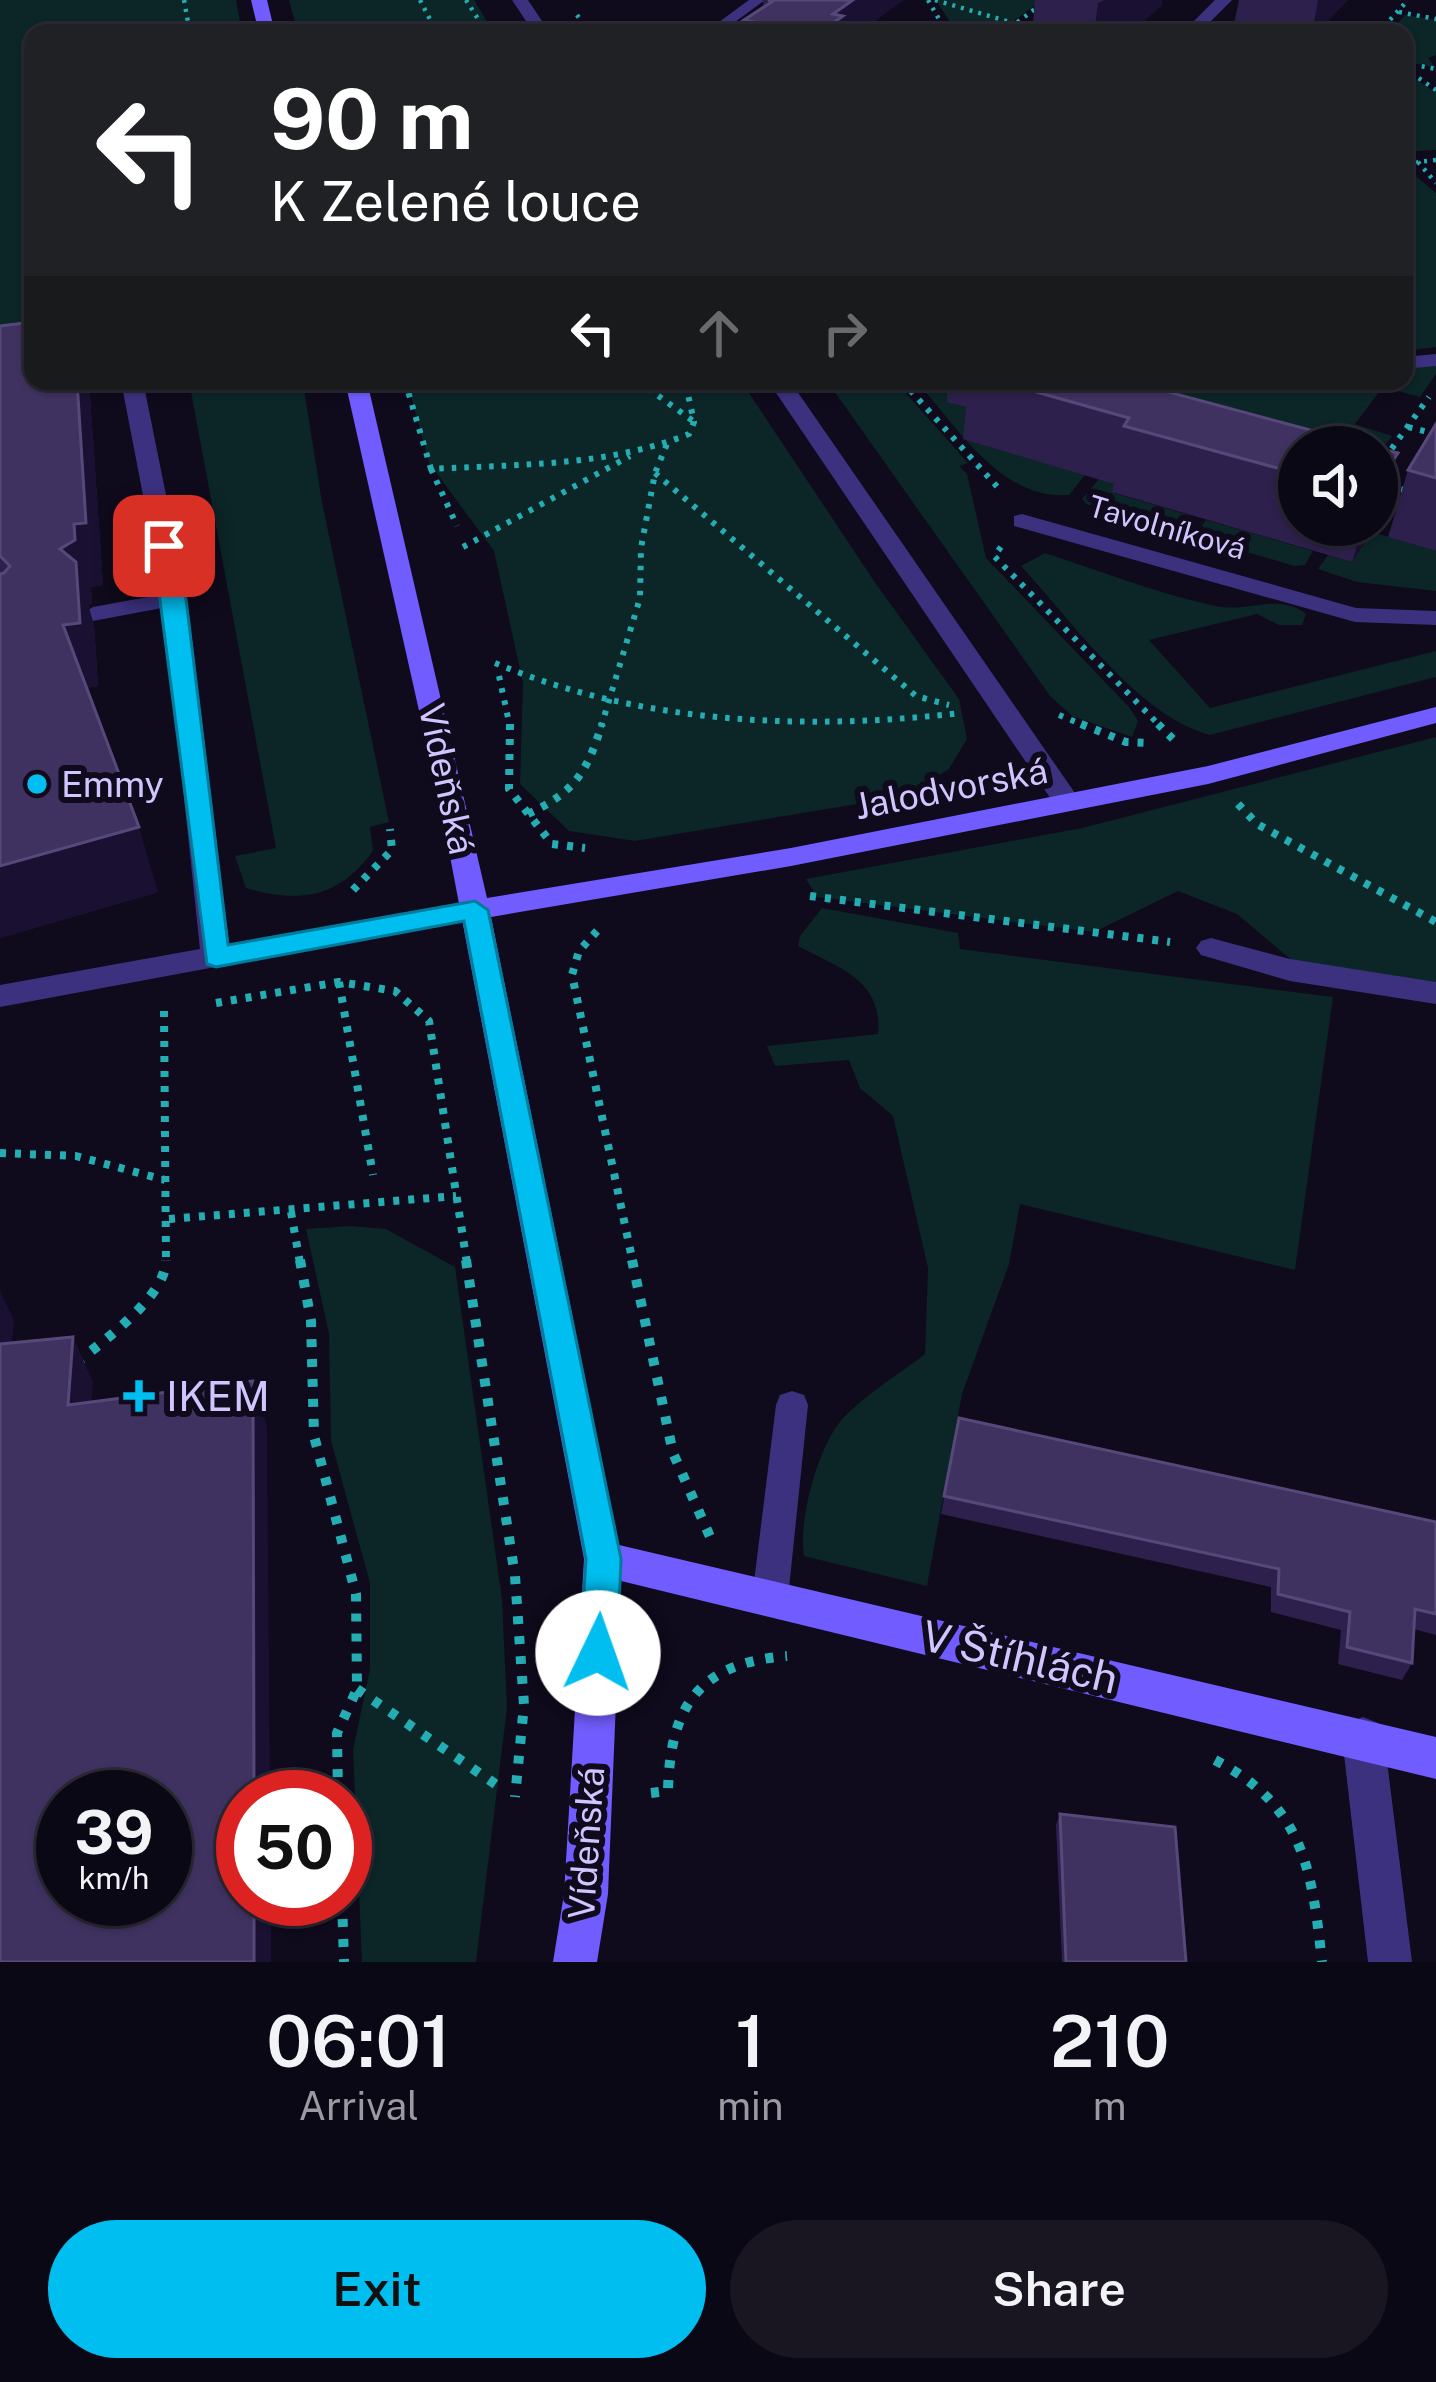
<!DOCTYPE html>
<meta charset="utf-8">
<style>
body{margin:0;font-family:"Public Sans",sans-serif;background:#191622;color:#f1f3f6;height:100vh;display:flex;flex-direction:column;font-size:45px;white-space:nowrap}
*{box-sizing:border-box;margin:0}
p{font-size:39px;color:#9a9aa0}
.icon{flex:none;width:66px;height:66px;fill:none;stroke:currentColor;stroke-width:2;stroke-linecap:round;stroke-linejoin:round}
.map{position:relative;height:1962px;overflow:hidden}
.side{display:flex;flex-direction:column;background:#0b0815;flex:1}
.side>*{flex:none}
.hud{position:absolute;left:24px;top:24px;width:1389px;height:366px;border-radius:24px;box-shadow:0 3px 9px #0004,0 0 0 3px #2b2934;background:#202124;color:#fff;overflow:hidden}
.tools{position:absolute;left:1278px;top:426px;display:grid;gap:24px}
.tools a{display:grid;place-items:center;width:120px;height:120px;border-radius:50%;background:#0b0815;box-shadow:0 3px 9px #0004,0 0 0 3px #2b2934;font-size:60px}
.speed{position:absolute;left:36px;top:1770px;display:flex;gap:24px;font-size:60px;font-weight:700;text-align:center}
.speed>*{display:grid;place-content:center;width:156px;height:156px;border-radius:50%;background:#0b0815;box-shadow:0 3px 9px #0004,0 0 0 3px #2b2934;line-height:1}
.speed small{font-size:30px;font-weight:400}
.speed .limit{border:18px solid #d22;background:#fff;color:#111}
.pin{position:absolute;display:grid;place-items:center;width:102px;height:102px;color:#fff;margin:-51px;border-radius:24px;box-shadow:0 6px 18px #0006}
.me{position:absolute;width:132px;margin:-66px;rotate:3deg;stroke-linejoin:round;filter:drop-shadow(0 0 9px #0008)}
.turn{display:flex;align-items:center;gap:42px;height:252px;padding:0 48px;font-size:54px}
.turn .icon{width:156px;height:156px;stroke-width:2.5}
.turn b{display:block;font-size:84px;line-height:102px}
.lanes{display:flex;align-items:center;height:114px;padding:0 48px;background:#0003;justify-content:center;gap:60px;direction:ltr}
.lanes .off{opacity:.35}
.eta{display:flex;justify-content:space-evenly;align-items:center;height:204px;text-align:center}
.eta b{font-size:72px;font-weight:600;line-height:84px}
.action{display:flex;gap:24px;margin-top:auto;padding:24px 48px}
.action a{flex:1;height:138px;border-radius:72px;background:#00bff0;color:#111;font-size:48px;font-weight:600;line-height:138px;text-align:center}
.action a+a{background:#191622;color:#f1f3f6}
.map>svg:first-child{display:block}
.green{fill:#0c2527}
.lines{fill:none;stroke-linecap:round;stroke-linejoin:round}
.path-far3{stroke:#24aeb4;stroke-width:4.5;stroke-dasharray:3 6;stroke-linecap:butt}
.path-far2{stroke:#24aeb4;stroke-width:6;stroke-dasharray:4.5 8;stroke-linecap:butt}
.path-far1{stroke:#24aeb4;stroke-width:8;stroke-dasharray:6 9;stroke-linecap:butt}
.path{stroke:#24aeb4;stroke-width:10;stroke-dasharray:8 12;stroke-linecap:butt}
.lane{fill:#3c317f;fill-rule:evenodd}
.street{fill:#3c317f;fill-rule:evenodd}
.secondary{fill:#715cff;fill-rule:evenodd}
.wall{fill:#2d204c}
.shaded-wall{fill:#1a1031}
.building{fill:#3f3260;stroke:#564979;stroke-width:3;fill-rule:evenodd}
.route{fill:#00bff0;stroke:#007c9c;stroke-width:3}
.poi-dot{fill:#00bff0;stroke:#0f0a1c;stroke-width:4.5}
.labels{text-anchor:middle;stroke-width:12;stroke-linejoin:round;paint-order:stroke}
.far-street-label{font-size:30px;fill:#d2c5ff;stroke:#0f0a1c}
.street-label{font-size:36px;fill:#d2c5ff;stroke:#0f0a1c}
.poi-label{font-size:36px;fill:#d2c5ff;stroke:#0f0a1c;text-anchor:start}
.near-poi-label{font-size:42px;fill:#d2c5ff;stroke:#0f0a1c;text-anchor:start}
.near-street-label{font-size:42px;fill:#d2c5ff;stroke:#0f0a1c}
</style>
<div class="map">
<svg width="1436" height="1962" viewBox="0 0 1436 1962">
<rect width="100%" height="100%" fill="#0f0a1c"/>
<path class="green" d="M0 0H236L242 33H33V342L0 345Z
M289 0H474L494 33H298Z
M936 0H1042L998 33H957Z
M1405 15 1436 20V55L1428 58 1436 68 1404 61V33H1388Z
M1404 71 1436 93V150L1404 152Z
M1404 166 1436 193V347L1406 351Z
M1436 365V374L1420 397 1383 387 1355 424 1392 436 1377 456V447H1299L1120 381H1404V369Z
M189 381 303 383 322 502 389 822 370 827 373 851C339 898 300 904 246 888L235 856 276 848Z
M407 381H741L874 581 959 699 967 739 949 769 905 796 635 841 569 831 520 784 523 683 494 551 429 463Z
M827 381H895L968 463 959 466 967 474 986 558 1129 707 1138 721 1132 737 1072 716 1050 696Z
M916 381H967L1033 426 1085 475 1069 495C1001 501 956 425 916 381Z
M1099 479 1118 485 1114 493 1192 516 1184 527 1173 530 1086 504 1082 499Z
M1206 520 1313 551 1305 565 1294 566 1200 538 1198 531Z
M1372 532 1436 551V591L1357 582 1318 569 1328 555 1352 562Z
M1045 553C1101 571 1158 594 1216 606 1248 613 1279 592 1306 614L1302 625H1279L1257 614 1149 640 1210 708 1436 651V677L1210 735C1138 716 1071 620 1021 566Z
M1436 737V989L1295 963 1237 914 1178 891 1094 932 817 897 806 879 1082 828Z
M822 908 958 933 960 949 1333 997 1295 1270 1020 1204 1009 1264 962 1394 927 1586 804 1556C798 1519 819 1439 848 1413 871 1391 899 1374 925 1354L928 1268 893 1116 860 1088 849 1060 775 1066 767 1046 878 1034C883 980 839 968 798 946L800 936Z
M350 1226 386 1229 455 1267 502 1599 507 1708 476 1962H362L353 1750 370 1669V1583L331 1441 329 1334 306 1229Z"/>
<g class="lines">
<path class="path-far3" d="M184 0 190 33
M420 0 437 33
M466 0 487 33
M928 0 947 33
M935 0 1037 30
M1399 12 1436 19
M577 15 590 33
M1003 33 1047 0
M1378 33 1408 0
M1404 63 1436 69
M1404 68 1436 90
M1436 160 1418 162 1436 183"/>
<path class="path-far2" d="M405 381 431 469C519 464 606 467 689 434L694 422 685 381
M638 381 693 421
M902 381 1001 491
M1408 427 1436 434
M431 469 457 526
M1377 469 1429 397
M655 473 916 696 949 705
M1377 483 1408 491
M463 547 630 456
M1001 547 994 556 1161 727
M495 663C640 724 805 731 960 713
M499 676 510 727
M1059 715 1088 727
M601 727 640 598 641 548 655 473 667 444"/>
<path class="path-far1" d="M510 724 509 789 552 844 585 848
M1081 724 1126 742 1152 743
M1158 724 1177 743
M1238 804 1257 824 1436 922
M528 814C575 792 587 772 602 724
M353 890 392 850 390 829
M810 896 1170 942
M597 931 579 951 572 975 633 1263
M339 982 373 1175
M216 1003 339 982 395 991 429 1021 467 1263
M164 1011 166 1263
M0 1153 76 1156 165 1180
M291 1212 300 1263
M169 1219 456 1196"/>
<path class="path" d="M300 1260 311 1321 314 1436 356 1594 357 1689 337 1733 338 1797
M466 1260 515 1576 524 1705 515 1797
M632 1260 673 1453 711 1539
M76 1363C103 1341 166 1297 166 1260
M357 1689 504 1790
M1215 1760C1304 1806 1312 1870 1322 1962
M651 1793 668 1791C670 1706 699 1663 787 1656
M342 1899 344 1962"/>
<path class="lane" d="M749 0H765L720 33H704Z
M1436 354V366L1404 369V357Z
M175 592 186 599 183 604 93 621 82 614 93 607Z
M792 1391 804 1395 808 1405 788 1598 782 1610 770 1615 758 1610 752 1598 776 1405 780 1395Z"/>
<path class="street" d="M512 0H528L550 33H534Z
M1215 0H1232L1199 33H1182Z
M121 381H143L187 599 229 944 475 900 489 910 485 917 0 1007V985L200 949 163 599Z
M768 381H790L1077 796 1081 802 1077 808H1057Z
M1022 514 1356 608 1436 611V625L1355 622 1014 526V516Z
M1211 938 1290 959 1436 982V1004L1290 981 1201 955 1196 948 1201 941Z
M1363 1717 1378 1723 1384 1737 1412 1962H1368L1342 1737 1348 1723Z"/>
<path class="secondary" d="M251 0H267L275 33H259Z
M345 381H367L487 898 791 848 1208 766 1436 707V723L1208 784 791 866 491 917 619 1545 1436 1737V1779L621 1581 608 1894 597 1962H553L564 1894 584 1559 440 804Z"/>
</g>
<path class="wall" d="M763 0H904L744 29V20L763 8Z
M1035 0H1162L1161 6 1130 33H1032Z
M1239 0H1348L1316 33H1279L1234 24Z
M0 326 33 381H89L103 585 91 587 92 603 88 605 94 625 98 686 86 688 158 892 0 938Z
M948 381H1160L1162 390 1299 447V525H1376L1352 562 1112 492 1114 484 963 439 966 407 947 402Z
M1436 424V551L1388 537 1408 470Z
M959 1418 1436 1522V1635L1414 1629 1412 1663 1402 1680 1338 1664 1341 1630 1271 1612V1587L941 1514Z
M1060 1814 1186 1962H1062L1056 1825Z"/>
<path class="shaded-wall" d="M853 0H904L859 33H819L833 14Z
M1105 0H1162L1161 6 1130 33H1094L1098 3Z
M1318 0H1348L1316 33H1312Z
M77 381H89L103 585 91 587 92 603 88 605 94 625 98 686 81 689 63 625 60 549 74 524Z
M1398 453 1379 521 1377 523V485Z
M1363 525H1376L1352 562Z
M139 827 158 892 0 938V866Z
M0 1291 14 1320 7 1391 0 1377Z
M73 1337 93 1382 88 1450 68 1405Z
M253 1381 267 1426 270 1797H254Z
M254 1899H271V1962H254Z"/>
<path class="building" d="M768 0H853L833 14 843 16 819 33H737L754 22 744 20 773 1Z
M33 322V381H77L86 523 74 524 75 540 60 549 76 562 80 623 63 625 139 827 0 866V574L4 573 10 566 0 556V326Z
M997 381H1160L1163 382 1157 389 1374 447H1299V474L1124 426 1129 418Z
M1436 424V478L1408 470Z
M1377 448 1398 453 1377 485Z
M73 1337 68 1405 253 1381 254 1797H243V1899H254V1962H0V1344ZM63 1797H165V1899H63Z
M959 1418 1436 1522V1614L1415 1609 1412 1663 1347 1647 1350 1612 1278 1594 1279 1569 944 1496Z
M1060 1814 1175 1827 1186 1962H1066Z"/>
<path class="route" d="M164 540 175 546 186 599 228 945 475 901 488 910 621 1559 617 1653 611 1666 598 1671 586 1666 580 1653 586 1559 464 921 216 967 207 964 153 546Z"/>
<g class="poi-dot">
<circle cx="37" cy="784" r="12"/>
<path d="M133 1378h12v12h12v12h-12v12h-12v-12h-12v-12h12z"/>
</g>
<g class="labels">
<g class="far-street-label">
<text transform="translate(1167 528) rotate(16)" y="10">Tavolníková</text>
</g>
<g class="street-label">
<text transform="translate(447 779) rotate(78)" y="13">Vídeňská</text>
<text transform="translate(951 788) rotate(-11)" y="13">Jalodvorská</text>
<text transform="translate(586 1843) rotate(-86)" y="13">Vídeňská</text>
</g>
<g class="poi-label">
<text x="61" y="797">Emmy</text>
</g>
<g class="near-poi-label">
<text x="166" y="1411">IKEM</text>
</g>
<g class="near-street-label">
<text transform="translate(1020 1657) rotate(13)" y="15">V Štíhlách</text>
</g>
</g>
</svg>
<div class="tools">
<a><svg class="icon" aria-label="sound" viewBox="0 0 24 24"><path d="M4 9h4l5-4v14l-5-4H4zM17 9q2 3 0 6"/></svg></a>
</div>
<div class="speed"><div>39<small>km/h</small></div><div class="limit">50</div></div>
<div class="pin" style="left:164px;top:546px;background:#d93025"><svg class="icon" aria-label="arrive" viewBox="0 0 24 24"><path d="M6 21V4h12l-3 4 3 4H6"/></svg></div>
<svg class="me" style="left:598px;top:1653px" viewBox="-20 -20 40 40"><circle r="19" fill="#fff"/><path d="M0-13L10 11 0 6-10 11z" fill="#00bff0"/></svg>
<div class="hud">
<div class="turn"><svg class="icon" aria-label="left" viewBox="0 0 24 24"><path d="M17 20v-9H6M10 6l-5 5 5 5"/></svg><div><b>90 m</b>K Zelené louce</div></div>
<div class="lanes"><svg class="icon" aria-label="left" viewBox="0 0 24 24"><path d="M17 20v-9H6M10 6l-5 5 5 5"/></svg><svg class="icon off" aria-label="ahead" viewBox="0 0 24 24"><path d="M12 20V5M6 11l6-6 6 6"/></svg><svg class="icon off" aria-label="right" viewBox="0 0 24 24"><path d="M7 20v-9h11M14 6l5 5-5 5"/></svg></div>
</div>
</div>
<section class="side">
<div class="eta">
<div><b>06:01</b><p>Arrival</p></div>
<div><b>1</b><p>min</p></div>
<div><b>210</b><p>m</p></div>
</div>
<div class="action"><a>Exit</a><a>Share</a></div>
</section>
